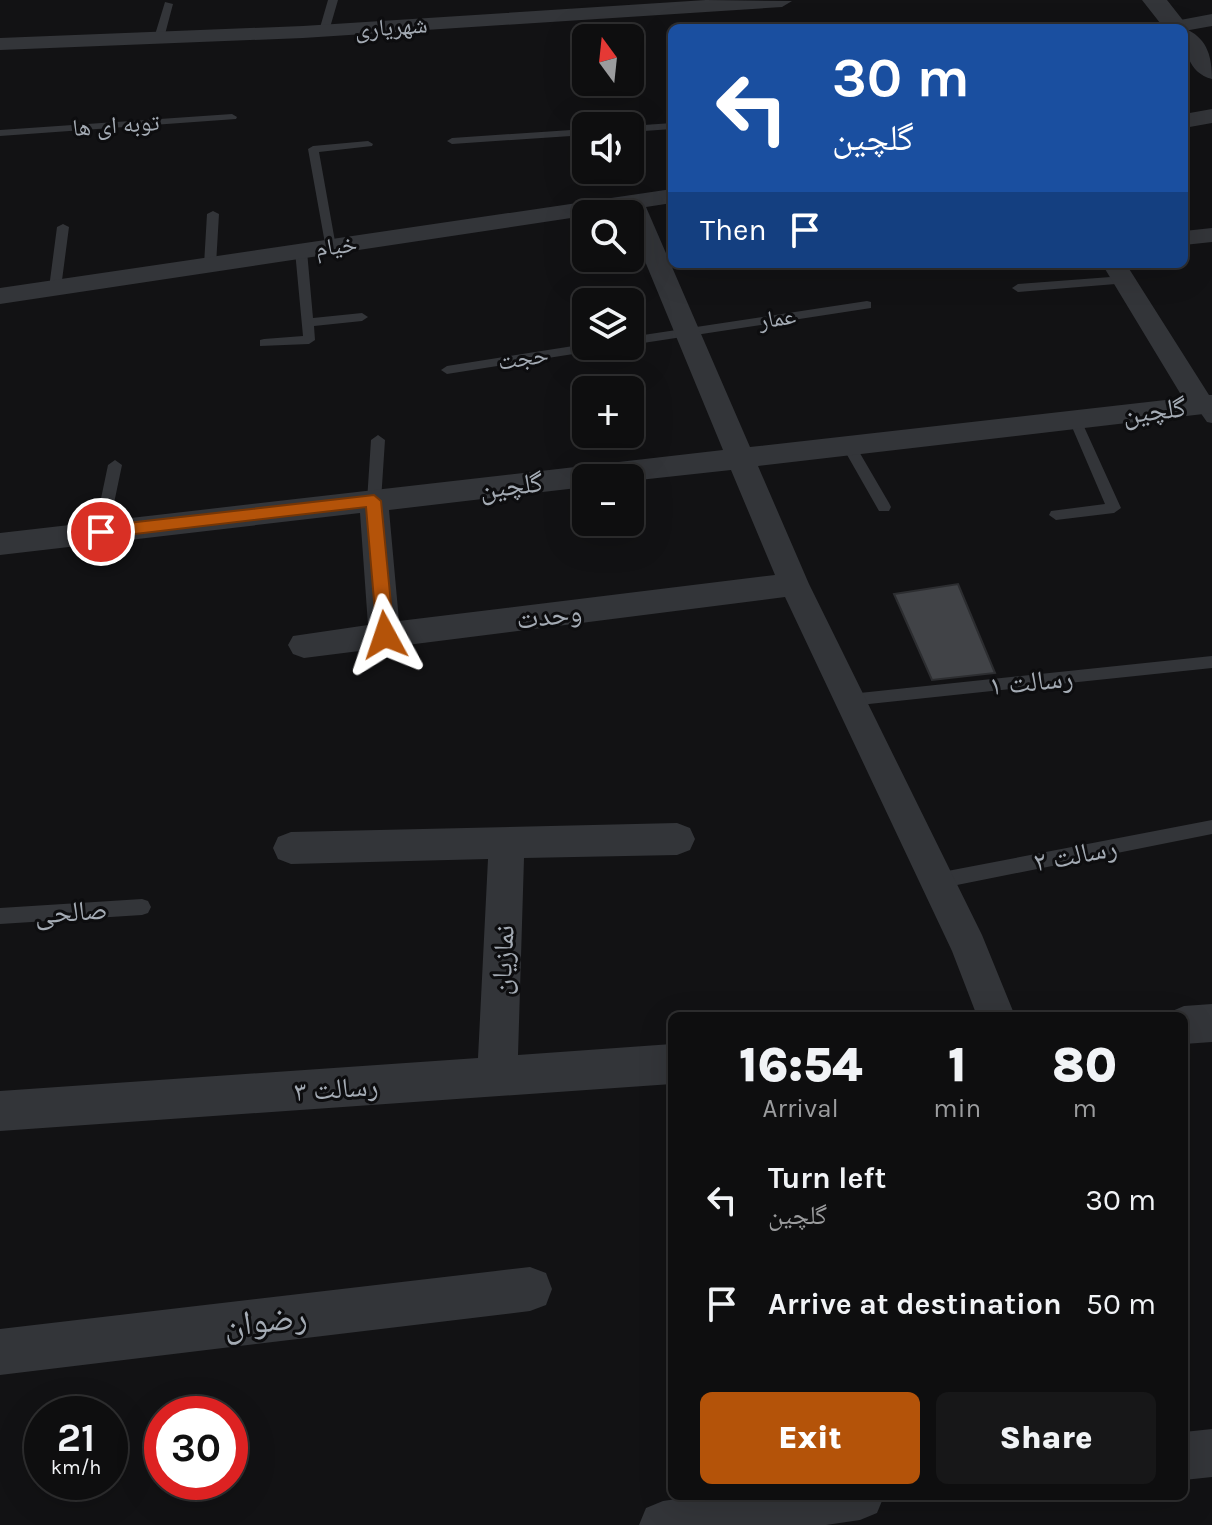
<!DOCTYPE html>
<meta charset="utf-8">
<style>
body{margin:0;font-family:Karla,"Noto Naskh Arabic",sans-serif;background:#171718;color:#f1f3f6;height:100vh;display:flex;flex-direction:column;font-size:30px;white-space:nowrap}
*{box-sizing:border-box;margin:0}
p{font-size:26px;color:#9b9c9e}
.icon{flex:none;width:44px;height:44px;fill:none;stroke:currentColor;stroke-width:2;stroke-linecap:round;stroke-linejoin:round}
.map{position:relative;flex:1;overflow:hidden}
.side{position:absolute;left:668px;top:1012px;width:520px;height:488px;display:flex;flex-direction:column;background:#0e0e0f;border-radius:12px;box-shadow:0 8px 32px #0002,0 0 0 2px #2e2e2f}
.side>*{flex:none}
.guide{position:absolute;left:668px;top:24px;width:520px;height:244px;border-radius:12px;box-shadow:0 8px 32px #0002,0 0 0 2px #2e2e2f;background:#1a4fa0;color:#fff;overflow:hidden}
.needle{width:52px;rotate:345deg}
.controls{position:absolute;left:572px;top:24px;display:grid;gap:16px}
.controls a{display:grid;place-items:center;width:72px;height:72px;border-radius:12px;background:#0e0e0f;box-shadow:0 8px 32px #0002,0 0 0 2px #2e2e2f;font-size:40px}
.speed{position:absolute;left:24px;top:1396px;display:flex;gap:16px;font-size:40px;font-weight:700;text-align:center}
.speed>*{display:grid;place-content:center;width:104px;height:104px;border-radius:50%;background:#0e0e0f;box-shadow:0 8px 32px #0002,0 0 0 2px #2e2e2f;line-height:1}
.speed small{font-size:20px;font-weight:400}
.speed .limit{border:12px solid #d22;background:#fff;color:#111}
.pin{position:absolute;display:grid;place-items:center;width:68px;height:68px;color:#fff;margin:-34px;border:4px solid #fff;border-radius:50%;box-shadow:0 2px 8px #0007}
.me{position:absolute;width:88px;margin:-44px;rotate:355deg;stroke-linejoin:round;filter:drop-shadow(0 0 6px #0008)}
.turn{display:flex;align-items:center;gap:28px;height:168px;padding:0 32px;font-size:36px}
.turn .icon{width:104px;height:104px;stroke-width:2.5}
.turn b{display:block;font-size:56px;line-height:68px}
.then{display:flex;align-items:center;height:76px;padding:0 32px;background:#0003;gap:16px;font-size:30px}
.eta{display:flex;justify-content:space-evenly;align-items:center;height:136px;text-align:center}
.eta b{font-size:48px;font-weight:800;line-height:56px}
.button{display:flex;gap:16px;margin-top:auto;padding:16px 32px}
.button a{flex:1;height:92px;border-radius:12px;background:#b45309;color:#fff;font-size:32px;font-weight:800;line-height:92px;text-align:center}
.button a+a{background:#171718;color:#f1f3f6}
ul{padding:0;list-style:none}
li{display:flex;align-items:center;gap:24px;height:104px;padding:0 32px}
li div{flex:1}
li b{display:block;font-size:30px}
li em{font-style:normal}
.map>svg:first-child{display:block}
.building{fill:#414347;stroke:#2c2d30;stroke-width:2}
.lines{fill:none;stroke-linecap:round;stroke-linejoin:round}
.service{fill:#333539;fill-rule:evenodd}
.minor{fill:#333539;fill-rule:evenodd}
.tertiary{fill:#333539;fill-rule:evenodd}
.route{fill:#b45309;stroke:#753606;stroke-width:2}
.labels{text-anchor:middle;stroke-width:6;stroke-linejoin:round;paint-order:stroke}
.far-street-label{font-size:24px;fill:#a4abb4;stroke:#0d0d0f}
.street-label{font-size:28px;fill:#a4abb4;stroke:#0d0d0f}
.near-street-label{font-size:34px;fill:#a4abb4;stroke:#0d0d0f}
</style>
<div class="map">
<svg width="1212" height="1525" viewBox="0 0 1212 1525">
<rect width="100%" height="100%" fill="#121214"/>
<path class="building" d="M958 584 995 673 932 680 894 594Z"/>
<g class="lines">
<path class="service" d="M328 0H338L329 31 324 34 319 31Z
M165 2 173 4 164 38 159 41 154 38Z
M232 114 237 117 236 119 0 136V130Z
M672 123V129L630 132V126Z
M586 129V135L452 144 447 141 452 138Z
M368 141 373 144 372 146 319 152 336 247 326 249 308 149 313 146Z
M213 211 219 214 216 265 210 269 204 265 207 214Z
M63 224 69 227 61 288 55 292 49 288 57 227Z
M301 248 307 251 313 318 362 313 368 317 362 321 314 326 315 340 309 344 260 346V340L264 339 303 336 295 251Z
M1124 276 1130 280 1128 283 1018 292 1012 288 1018 284Z
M867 301 871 302V308L630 345V337Z
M586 344 605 346 599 350 447 374 441 370 447 366Z
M1201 401 1212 410V423L1207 422 1195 405Z
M1075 416 1081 420 1121 508 1114 513 1056 520 1049 515 1051 511 1105 504 1069 420Z
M378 435 385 440 381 501 374 506 367 501 371 440Z
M849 441 854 443 889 503 891 507 889 511H879L842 446Z
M115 460 122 465 108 532 101 537 94 532 108 465Z
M1212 656V668L850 706 845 704 842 700 845 696 850 694Z
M1212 820V834L937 889 931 886 928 881 931 876 937 873Z
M142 899 148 901 151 907 148 913 142 915 0 924V908Z"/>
<path class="minor" d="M706 0 792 1 782 7 303 38 0 50V38L303 26Z
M1212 14V26L1184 31V28H1156L1159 24Z
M1212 109V123L1184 128V114Z
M672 189V203L646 207 750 447 1183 398 1102 264H1126L1209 395H1212V413L758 466 809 584 982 935 1015 1016H977L952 951 785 597 304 658 293 654 288 645 293 636 368 625 360 513 0 555V533L723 450 630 225V214H625L624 210 0 304V288ZM731 470 775 575 399 621 389 510 586 487V478H630V481Z
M1212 228V242L1184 245V231Z
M677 823 690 828 695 839 690 850 677 855 524 858 518 1055 672 1044V1084L0 1131V1091L478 1058 488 859 291 864 278 859 273 848 278 837 291 832Z
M1212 1004V1042L1184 1044V1016H1168L1170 1012 1184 1006Z
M530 1267 546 1273 552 1289 546 1305 530 1311 0 1375V1329Z
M1212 1429V1477L1184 1480V1432Z
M696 1496H884L877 1513 860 1520 826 1525H639L646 1508 663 1501Z"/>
<path class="tertiary" d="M1142 0H1167L1189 28 1188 30C1208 40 1212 58 1212 79 1188 73 1184 49 1184 28H1164Z"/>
</g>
<path class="route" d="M374 495 381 501 394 635 385 642 377 635 366 507 101 538 93 532 101 526Z"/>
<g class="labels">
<g class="far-street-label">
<text transform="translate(391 27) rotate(-4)" y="8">شهریاری</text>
<text transform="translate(116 125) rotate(-4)" y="8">توبه ای ها</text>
<text transform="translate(336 246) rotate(-8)" y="8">خیام</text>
<text transform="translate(777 318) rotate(-9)" y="8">عمار</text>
<text transform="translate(523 358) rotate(-9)" y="8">حجت</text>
</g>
<g class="street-label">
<text transform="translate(1154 410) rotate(-7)" y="10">گلچین</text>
<text transform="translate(511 485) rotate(-7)" y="10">گلچین</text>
<text transform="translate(549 615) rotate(-7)" y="10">وحدت</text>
<text transform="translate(1031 681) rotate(-6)" y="10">رسالت ۱</text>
<text transform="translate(1075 854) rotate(-11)" y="10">رسالت ۲</text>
<text transform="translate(71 911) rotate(-4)" y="10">صالحی</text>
<text transform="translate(502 960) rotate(-87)" y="10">نمازیان</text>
<text transform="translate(336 1088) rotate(-4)" y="10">رسالت ۳</text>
</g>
<g class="near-street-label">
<text transform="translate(265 1320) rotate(-7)" y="12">رضوان</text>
</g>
</g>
</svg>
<div class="controls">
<a><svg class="needle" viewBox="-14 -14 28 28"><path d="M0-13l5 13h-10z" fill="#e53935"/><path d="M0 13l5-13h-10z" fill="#9b9c9e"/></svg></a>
<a><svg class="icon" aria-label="sound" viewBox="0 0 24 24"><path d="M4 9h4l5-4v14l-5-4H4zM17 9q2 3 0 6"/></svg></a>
<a><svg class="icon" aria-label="search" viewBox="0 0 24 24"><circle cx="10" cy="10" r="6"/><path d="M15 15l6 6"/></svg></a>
<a><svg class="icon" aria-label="layers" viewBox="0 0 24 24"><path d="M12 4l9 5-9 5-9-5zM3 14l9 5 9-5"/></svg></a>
<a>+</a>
<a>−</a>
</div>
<div class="speed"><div>21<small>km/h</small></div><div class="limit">30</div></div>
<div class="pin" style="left:101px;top:532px;background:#d93025"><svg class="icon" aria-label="arrive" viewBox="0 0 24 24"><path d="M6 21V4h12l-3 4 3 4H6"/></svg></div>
<svg class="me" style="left:385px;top:635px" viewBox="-20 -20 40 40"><path d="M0-17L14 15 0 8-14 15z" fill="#b45309" stroke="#fff" stroke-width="4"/></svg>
<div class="guide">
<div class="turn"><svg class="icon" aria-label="left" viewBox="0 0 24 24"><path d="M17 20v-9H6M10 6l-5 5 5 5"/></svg><div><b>30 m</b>گلچین</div></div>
<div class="then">Then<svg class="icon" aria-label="arrive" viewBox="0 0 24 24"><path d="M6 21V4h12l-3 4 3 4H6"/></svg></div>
</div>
<section class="side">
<div class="eta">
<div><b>16:54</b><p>Arrival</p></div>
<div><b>1</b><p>min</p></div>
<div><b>80</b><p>m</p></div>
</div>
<ul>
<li><svg class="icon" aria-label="left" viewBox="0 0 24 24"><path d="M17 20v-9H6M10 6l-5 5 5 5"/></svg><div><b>Turn left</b><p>گلچین</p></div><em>30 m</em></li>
<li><svg class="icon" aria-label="arrive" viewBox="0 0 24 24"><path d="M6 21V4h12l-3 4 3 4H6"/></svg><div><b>Arrive at destination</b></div><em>50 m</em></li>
</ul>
<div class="button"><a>Exit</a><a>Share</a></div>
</section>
</div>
